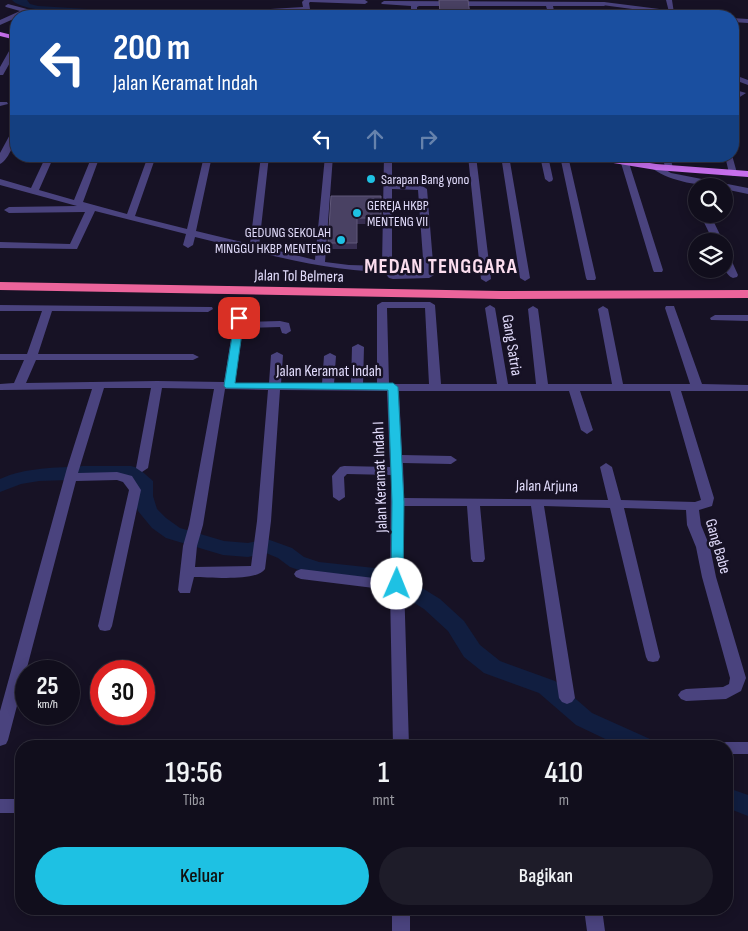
<!DOCTYPE html>
<html lang="id">
<style>
body{margin:0;font-family:"Sofia Sans Condensed",sans-serif;background:#1e1c29;color:#f1f3f6;height:100vh;display:flex;flex-direction:column;font-size:19px;white-space:nowrap}
*{box-sizing:border-box;margin:0}
p{font-size:16px;color:#9c9ca3}
.icon{flex:none;width:28px;height:28px;fill:none;stroke:currentColor;stroke-width:2;stroke-linecap:round;stroke-linejoin:round}
.map{position:relative;flex:1;overflow:hidden}
.details{position:absolute;left:15px;top:740px;width:718px;height:175px;display:flex;flex-direction:column;background:#110e1c;border-radius:20px;box-shadow:0 2px 12px #0003,0 0 0 1px #302e3b}
.details>*{flex:none}
.top-card{position:absolute;left:10px;top:10px;width:729px;height:152px;border-radius:20px;box-shadow:0 2px 12px #0003,0 0 0 1px #302e3b;background:#1a4fa0;color:#fff;overflow:hidden}
.controls{position:absolute;left:688px;top:178px;display:grid;gap:10px}
.controls a{display:grid;place-items:center;width:45px;height:45px;border-radius:50%;background:#110e1c;box-shadow:0 2px 12px #0003,0 0 0 1px #302e3b;font-size:25px}
.speed{position:absolute;left:15px;top:660px;display:flex;gap:10px;font-size:25px;font-weight:700;text-align:center}
.speed>*{display:grid;place-content:center;width:65px;height:65px;border-radius:50%;background:#110e1c;box-shadow:0 2px 12px #0003,0 0 0 1px #302e3b;line-height:1}
.speed small{font-size:12px;font-weight:400}
.speed .limit{border:8px solid #d22;background:#fff;color:#111}
.pin{position:absolute;display:grid;place-items:center;width:42px;height:42px;color:#fff;margin:-21px;border-radius:10px;box-shadow:0 2px 8px #0006}
.me{position:absolute;width:55px;margin:-28px;rotate:1deg;stroke-linejoin:round;filter:drop-shadow(0 0 4px #0008)}
.turn{display:flex;align-items:center;gap:18px;height:105px;padding:0 20px;font-size:22px}
.turn .icon{width:65px;height:65px;stroke-width:2.5}
.turn b{display:block;font-size:35px;line-height:42px}
.lanes{display:flex;align-items:center;height:48px;padding:0 20px;background:#0003;justify-content:center;gap:25px;direction:ltr}
.lanes .off{opacity:.35}
.eta{display:flex;justify-content:space-evenly;align-items:center;height:85px;text-align:center}
.eta b{font-size:30px;font-weight:600;line-height:35px}
.button{display:flex;gap:10px;margin-top:auto;padding:10px 20px}
.button a{flex:1;height:58px;border-radius:30px;background:#1ec1e3;color:#111;font-size:20px;font-weight:600;line-height:58px;text-align:center}
.button a+a{background:#1e1c29;color:#f1f3f6}
.map>svg:first-child{display:block}
.water{fill:#111e40}
.lines{fill:none;stroke-linecap:round;stroke-linejoin:round}
.river{fill:#111e40;fill-rule:evenodd}
.minor{fill:#4a437e;fill-rule:evenodd}
.tertiary{fill:#4a437e;fill-rule:evenodd}
.primary{fill:#c76fed;fill-rule:evenodd}
.motorway{fill:#ec649b;fill-rule:evenodd}
.wall{fill:#372e51}
.building{fill:#494163;stroke:#61597b}
.route{fill:#1ec1e3;stroke:#147d94}
.poi-dot{fill:#1ec1e3;stroke:#171225;stroke-width:2}
.labels{text-anchor:middle;stroke-width:5;stroke-linejoin:round;paint-order:stroke}
.far-poi-label{font-size:14px;fill:#e1dbfb;stroke:#171225;text-anchor:start}
.street-label{font-size:16px;fill:#e1dbfb;stroke:#171225}
.district-label{font-size:21px;font-weight:bold;letter-spacing:1px;fill:#fbddee;stroke:#171225}
</style>
<div class="map">
<svg width="748" height="931" viewBox="0 0 748 931">
<rect width="100%" height="100%" fill="#171225"/>
<path class="water" d="M12 0H27L30 4 38 6 88 9 139 16C116 16 24 15 12 0Z"/>
<g class="lines">
<path class="river" d="M84 466H131L138 468 153 481V496L157 509 166 518 180 528 224 541 248 543 267 539 292 548 304 557 319 562 393 570 440 599 464 621 480 645 500 661 555 681 592 713 650 739 654 746H620L576 725 539 693 484 673 464 657 448 631 424 609 381 582 316 576 290 567 278 558 266 553 248 557 223 555 166 538 152 528 138 511 133 496V483L127 478 39 481 21 484 0 492V479C26 467 56 468 84 466Z
M731 789 748 795V816L730 809 726 810V790Z"/>
<path class="minor" d="M304 0H365L368 2 365 4 310 2 309 3 310 9 307 11 254 14 251 12 254 10 303 7 302 2Z
M666 0H672L674 13 669 12Z
M384 1 604 2 607 4 604 6H553L555 16H549L546 6H419L417 7V16H411V6L382 4 381 3Z
M8 4 42 13 43 14 40 16 27 13 0 25V20L20 11 6 7 5 6Z
M13 44H16V52L3 75H0V67Z
M732 74 748 80V85L732 79Z
M739 91 746 93 732 102V96Z
M0 102H7L8 104 0 106Z
M13 129H16C16 139 10 159 0 164V153Z
M732 155 737 173 733 176 729 173 725 156Z
M46 156H54L39 190 74 200 92 156H100L83 202 127 214 148 156H156L135 216 187 229 204 156H212L196 231 250 244 261 156H269L259 246 315 260 325 156H333L325 262 349 265 382 266 384 156H392V183L419 184 427 189 434 275 429 278 393 279 389 278 384 272C319 270 258 252 195 237L193 245 188 248 183 245 186 234 95 211 77 249 0 248V242L70 244 85 212 9 213 4 210 9 207 77 206 0 185V179L31 188ZM392 189 418 190 424 272 396 273 392 269Z
M468 156H476L491 279 486 282 481 279Z
M501 156H509L530 278 525 281 520 278Z
M540 156H548L553 179 552 181 549 182 545 179Z
M560 156H568L596 278 595 280H587L586 278Z
M625 160 629 163 663 270 662 272H654L653 270 621 163Z
M656 164 671 173 748 188V194L724 189V186C700 186 672 182 653 169V165Z
M700 214H710L723 241H713Z
M724 252 729 255 738 275 737 277 733 278C723 274 723 261 724 252Z
M242 300 247 303 244 322 280 321 289 323 291 331 286 334 282 333 280 327 243 328 235 383H269L271 355 277 352 283 355 281 384H322L324 356 330 353 336 356 334 384H351L352 347 358 344 364 347 363 384H377V305L382 302H430L435 305 441 384H497L485 308 490 305 495 308 508 384H536L528 309 533 306 538 309 548 384H612L598 309 603 306 608 309 623 384H690L665 308 666 306H674L702 384 748 385V391H681L714 498 712 506 699 510 701 525 710 547 716 577 746 678 741 691 726 699 686 701 681 699 678 695 681 691 686 689 723 687 729 684 730 678 702 577 696 547 687 525 686 510 624 508 660 657 658 661 653 662 648 661 646 657 610 508 544 506 575 698 572 702 567 704 562 702 559 698 531 506H480L485 559 483 562H473L471 559 467 506H404V584L409 746H393L390 590 301 579 296 577 294 574 296 571 301 569 390 580 391 475 347 474 344 477 345 497 339 501 333 497 332 476 340 467 344 466 390 467 387 391 280 390 271 521 265 569C257 582 209 577 194 577L190 593H180L178 590 183 546 189 525 214 389 162 388 148 468 142 472 136 468 151 388H104L78 473 117 472 132 476 141 490 112 626 110 630 105 631 100 630 98 626 129 490 123 482 117 480 76 481 8 740 6 744 0 746V711L67 468 92 389 0 390V384L14 383 24 360H0V354H27L42 311H0V305L212 307 213 309 208 312 52 311 38 354H193L199 357 193 360H36L26 383 157 381 224 382 237 303ZM387 308H425L429 384H389ZM225 389 268 390 257 521 251 566 195 567 197 546 203 525ZM399 391H569L581 430 587 434 593 430 580 391H670L701 500 695 502 621 500 612 467 606 463 600 467 608 500 404 498 403 463 451 464 457 460 451 456 402 455Z
M715 315H748V321L711 320 710 318Z
M726 742H748V754H726V746H719L720 744Z
M0 799H21V813H0Z
M392 909H410V931H392Z
M584 909H602L605 931H587Z"/>
<path class="tertiary" d="M604 2 699 14 702 16H685L602 5 601 4Z
M732 18 748 19V23L732 22Z
M662 156H670L673 168 672 170H666Z"/>
<path class="primary" d="M0 32 16 36V40L0 36Z
M585 156H606L656 164 748 171V177L656 170 589 159Z"/>
<path class="motorway" d="M0 282 501 291 748 290V298L501 299 0 290Z"/>
</g>
<path class="wall" d="M439 0 470 15V16H439Z
M381 196V224H357V249H328V243Z"/>
<path class="building" d="M439 0H468L470 15 440 14Z
M471 13H480V16H471Z
M331 196H381V218H357V243H328Z"/>
<path class="route" d="M239 315 244 318 235 383H393L398 387 404 502 403 584 401 587H392L391 584 392 502 388 390 226 388 224 386 235 318Z"/>
<g class="poi-dot">
<circle cx="371" cy="179" r="5"/>
<circle cx="357" cy="213" r="5"/>
<circle cx="341" cy="240" r="5"/>
</g>
<g class="labels">
<g class="far-poi-label">
<text x="381" y="184">Sarapan Bang yono</text>
<text x="367" y="210">GEREJA HKBP<tspan x="367" dy="16">MENTENG VII</tspan></text>
<text x="331" y="237" text-anchor="end">GEDUNG SEKOLAH<tspan x="331" dy="16">MINGGU HKBP MENTENG</tspan></text>
</g>
<g class="street-label">
<text transform="translate(299 275) rotate(1)" y="6">Jalan Tol Belmera</text>
<text transform="translate(513 345) rotate(81)" y="6">Gang Satria</text>
<text x="329" y="376">Jalan Keramat Indah</text>
<text transform="translate(379 477) rotate(-92)" y="6">Jalan Keramat Indah I</text>
<text transform="translate(547 485) rotate(1)" y="6">Jalan Arjuna</text>
<text transform="translate(719 546) rotate(74)" y="6">Gang Babe</text>
</g>
<g class="district-label">
<text x="441" y="273">MEDAN TENGGARA</text>
</g>
</g>
</svg>
<div class="controls">
<a><svg class="icon" aria-label="search" viewBox="0 0 24 24"><circle cx="10" cy="10" r="6"/><path d="M15 15l6 6"/></svg></a>
<a><svg class="icon" aria-label="layers" viewBox="0 0 24 24"><path d="M12 4l9 5-9 5-9-5zM3 14l9 5 9-5"/></svg></a>
</div>
<div class="speed"><div>25<small>km/h</small></div><div class="limit">30</div></div>
<div class="pin" style="left:239px;top:318px;background:#d93025"><svg class="icon" aria-label="arrive" viewBox="0 0 24 24"><path d="M6 21V4h12l-3 4 3 4H6"/></svg></div>
<svg class="me" style="left:397px;top:584px" viewBox="-20 -20 40 40"><circle r="19" fill="#fff"/><path d="M0-13L10 11 0 6-10 11z" fill="#1ec1e3"/></svg>
<div class="top-card">
<div class="turn"><svg class="icon" aria-label="left" viewBox="0 0 24 24"><path d="M17 20v-9H6M10 6l-5 5 5 5"/></svg><div><b>200 m</b>Jalan Keramat Indah</div></div>
<div class="lanes"><svg class="icon" aria-label="left" viewBox="0 0 24 24"><path d="M17 20v-9H6M10 6l-5 5 5 5"/></svg><svg class="icon off" aria-label="ahead" viewBox="0 0 24 24"><path d="M12 20V5M6 11l6-6 6 6"/></svg><svg class="icon off" aria-label="right" viewBox="0 0 24 24"><path d="M7 20v-9h11M14 6l5 5-5 5"/></svg></div>
</div>
<section class="details">
<div class="eta">
<div><b>19:56</b><p>Tiba</p></div>
<div><b>1</b><p>mnt</p></div>
<div><b>410</b><p>m</p></div>
</div>
<div class="button"><a>Keluar</a><a>Bagikan</a></div>
</section>
</div>
